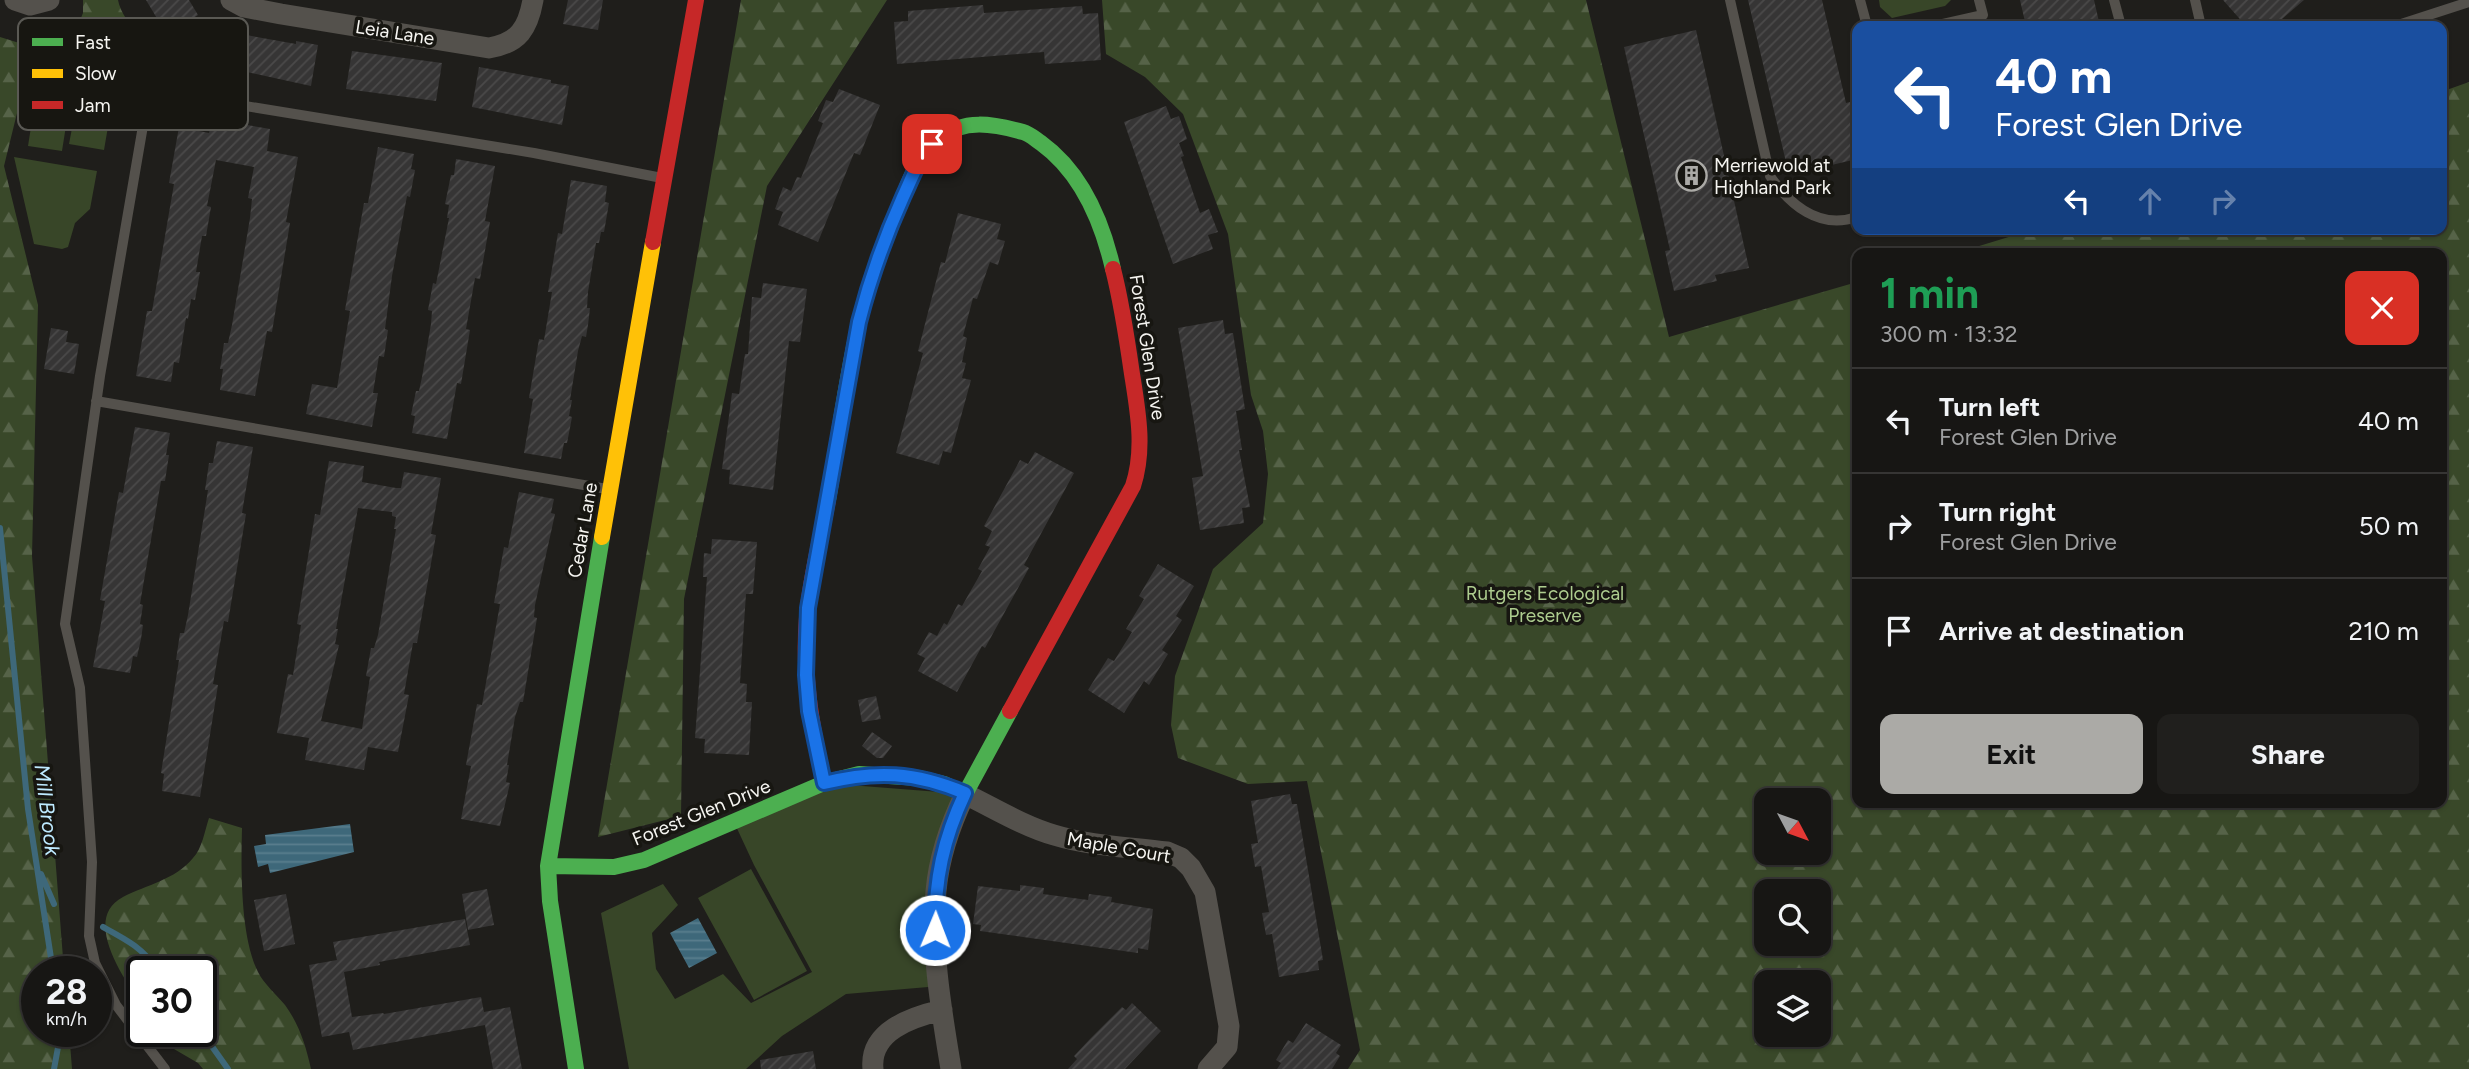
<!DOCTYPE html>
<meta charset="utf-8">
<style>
body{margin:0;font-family:Figtree,sans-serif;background:#201f1d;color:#f1f3f6;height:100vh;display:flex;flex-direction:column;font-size:26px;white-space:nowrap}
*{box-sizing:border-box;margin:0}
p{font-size:23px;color:#9e9fa0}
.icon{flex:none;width:38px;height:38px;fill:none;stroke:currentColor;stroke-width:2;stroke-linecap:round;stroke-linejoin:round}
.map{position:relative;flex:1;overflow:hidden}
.drawer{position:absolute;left:1852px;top:248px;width:595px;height:560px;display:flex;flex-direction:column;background:#171614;border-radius:14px;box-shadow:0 2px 5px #0004,0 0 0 2px #363534}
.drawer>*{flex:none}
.guide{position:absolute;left:1852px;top:21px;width:595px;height:214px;border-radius:14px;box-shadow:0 2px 5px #0004,0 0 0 2px #363534;background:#1a4fa0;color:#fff;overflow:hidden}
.needle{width:46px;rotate:131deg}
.buttons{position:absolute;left:1754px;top:788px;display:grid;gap:14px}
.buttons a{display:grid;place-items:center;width:77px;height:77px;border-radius:14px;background:#171614;box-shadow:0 2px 5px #0004,0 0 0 2px #363534;font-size:35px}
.speed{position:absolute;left:21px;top:956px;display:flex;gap:14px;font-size:35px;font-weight:700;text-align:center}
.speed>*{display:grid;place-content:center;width:91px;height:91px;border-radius:50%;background:#171614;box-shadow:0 2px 5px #0004,0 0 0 2px #363534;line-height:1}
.speed small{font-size:18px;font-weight:400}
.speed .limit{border:4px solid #111;border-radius:10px;background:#fff;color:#111}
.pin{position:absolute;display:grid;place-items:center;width:60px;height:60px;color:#fff;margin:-30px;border-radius:14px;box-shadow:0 4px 10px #0006}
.me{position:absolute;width:77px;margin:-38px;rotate:1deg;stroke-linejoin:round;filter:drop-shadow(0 0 5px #0008)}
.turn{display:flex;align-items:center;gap:24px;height:147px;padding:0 28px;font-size:32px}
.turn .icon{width:91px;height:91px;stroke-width:2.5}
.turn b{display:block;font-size:49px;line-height:60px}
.lanes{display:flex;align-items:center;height:66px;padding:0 28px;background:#0003;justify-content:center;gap:35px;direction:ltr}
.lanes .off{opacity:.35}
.round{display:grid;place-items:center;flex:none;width:74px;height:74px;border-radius:14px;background:#201f1d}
.head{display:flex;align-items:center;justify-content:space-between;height:119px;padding:0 28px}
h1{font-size:42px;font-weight:700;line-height:52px;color:#1e9e55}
.button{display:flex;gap:14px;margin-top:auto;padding:14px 28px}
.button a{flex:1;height:80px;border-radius:14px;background:#abaaa6;color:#111;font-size:28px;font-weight:700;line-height:80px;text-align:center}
.button a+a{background:#201f1d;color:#f1f3f6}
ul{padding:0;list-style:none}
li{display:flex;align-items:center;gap:21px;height:105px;padding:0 28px;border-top:2px solid #363534}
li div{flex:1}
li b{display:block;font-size:26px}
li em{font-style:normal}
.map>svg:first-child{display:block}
.green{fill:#384628}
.forest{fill:url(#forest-firs);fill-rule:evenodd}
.water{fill:url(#water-rules)}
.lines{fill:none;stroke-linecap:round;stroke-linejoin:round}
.stream{stroke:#3e687a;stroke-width:6}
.building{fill:url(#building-hatch);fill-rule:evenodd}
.lane{stroke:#54514c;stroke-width:10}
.street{stroke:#54514c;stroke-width:21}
.fast{stroke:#4caf50;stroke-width:16}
.slow{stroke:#ffc107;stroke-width:16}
.jam{stroke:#c62828;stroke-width:16}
.route-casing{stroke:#114b97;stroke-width:18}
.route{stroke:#1a73e8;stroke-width:12}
.labels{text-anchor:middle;stroke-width:7;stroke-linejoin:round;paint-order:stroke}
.street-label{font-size:19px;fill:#f6f5f1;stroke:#171611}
.poi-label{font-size:19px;fill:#f6f5f1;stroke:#171611;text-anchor:start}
.park-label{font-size:19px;fill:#aecd8f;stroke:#171611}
.water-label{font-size:21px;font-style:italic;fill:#beeaff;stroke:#171611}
.key{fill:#171611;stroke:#5a5954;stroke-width:2}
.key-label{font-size:19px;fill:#f6f5f1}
</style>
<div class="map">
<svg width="2469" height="1069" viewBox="0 0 2469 1069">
<defs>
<pattern id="forest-firs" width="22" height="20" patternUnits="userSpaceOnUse" patternTransform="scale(1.75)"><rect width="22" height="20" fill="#394829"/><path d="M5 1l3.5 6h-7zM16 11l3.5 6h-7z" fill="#566348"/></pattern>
<pattern id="water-rules" width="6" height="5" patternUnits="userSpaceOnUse" patternTransform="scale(1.75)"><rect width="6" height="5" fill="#3e687a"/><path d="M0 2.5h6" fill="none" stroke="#5a7e8d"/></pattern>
<pattern id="building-hatch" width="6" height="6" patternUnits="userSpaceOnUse" patternTransform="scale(1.75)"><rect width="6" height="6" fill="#363535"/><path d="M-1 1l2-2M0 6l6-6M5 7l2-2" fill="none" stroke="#4a4949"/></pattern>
</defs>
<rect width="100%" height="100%" fill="#1f1e1b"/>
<path class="green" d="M1879 0H1951L1945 6 1892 18 1880 7Z
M40 70 74 75 62 151 28 146Z
M80 86 114 92 104 150 69 144Z
M14 157 97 171 90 209 75 223 68 247 62 249 34 244Z
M824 783 965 794 950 826 940 986 846 994 782 1036 746 1069H629L601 913 663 884 678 905 652 933 656 969 675 999 723 974 751 1003 812 972 754 865 734 822Z
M751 869 807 971 754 1000 698 898Z"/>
<path class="forest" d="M83 0H118C122 24 158 55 177 70L166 81 129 71 101 53 68 50 31 56 4 166 38 305 32 556 64 971H37V1031H69L72 1069H0V37L32 47 72 40 83 13Z
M741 0H887L767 186 684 599 681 816 598 837Z
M1102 0H1586L1669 337 1857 282V803H2441V254H1953L2035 229H2441V92L2469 82V1069H1348L1360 1050 1307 781 1248 784 1178 758 1171 725 1175 676 1213 569 1263 523 1268 474 1263 431 1251 395 1228 234 1183 114 1145 77 1106 54ZM1766 800H1818V852H1766ZM1766 891H1818V943H1766ZM1766 982H1818V1034H1766Z
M209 818 242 828C241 867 240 936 258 972 264 984 276 994 285 1005 299 1024 306 1046 311 1069H203L198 1063 174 1049 158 1031H201V971H142V1005C125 980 81 919 123 897 146 885 175 880 193 858 202 849 205 830 209 818Z"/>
<path class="water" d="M350 824 354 852 270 873 268 864 258 867 254 846 266 844 265 835Z
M698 918 717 953 689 968 670 933Z"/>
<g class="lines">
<path class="stream" d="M0 528 28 809 53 971
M41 874 54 904
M103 927C129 941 141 947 159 971
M201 1031 228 1069
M54 1069 61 1031"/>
</g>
<path class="building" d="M146 0H189L198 15 167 35Z
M568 0H603L598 30 563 24Z
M1748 0H1822L1846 103 1857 100V159L1789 175Z
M2020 0H2094L2100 26H2026Z
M2223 0H2304L2274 26H2246Z
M983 5 984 13 1082 6 1083 14 1098 13 1101 60 1045 64 1044 52 897 64 894 22 908 21V11Z
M227 29 246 32V35L296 44V41L318 45 311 86 220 66Z
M1696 30 1749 268 1715 275 1717 281 1674 291 1665 251 1670 250 1624 47Z
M352 51 442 63 436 101 346 89Z
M479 67 551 80V83L569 86 562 125 472 107Z
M839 89 880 105 860 155 854 153 818 242 778 225 783 212 775 209 783 187 791 191 797 177 801 178 823 123 818 121 826 100 833 102Z
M1166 106 1171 119 1179 116 1187 139 1179 143 1184 156 1181 157 1200 213 1209 209 1218 232 1208 235 1213 249 1173 264 1124 122Z
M212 119 270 129 267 151 298 157 286 222 290 223 272 332 267 331 255 396 220 390 223 369H220L222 357 224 343H228L232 325 250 218 252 199 248 198 254 167 216 160 207 206 211 207 206 236H202L196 272H200L195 300 191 299 188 319 186 318 179 363 174 362 171 382 136 376 147 311H152L174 184 169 183 179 127 209 133Z
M378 147 414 154 411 169 415 170 410 197 407 196 392 276 385 329 388 330 384 357 379 356 373 393H378L372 427 306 414 312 384 337 388 350 311 345 310 364 203H368Z
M456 159 495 166 485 221 490 222 480 279 475 278 466 329 470 330 461 384 457 383 447 439 412 433 415 416 411 415 416 391H419L422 377 431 324 432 311 428 310 433 283 436 284 449 218H447L449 205 445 204 451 175H454Z
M571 180 607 186 605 202 609 203 604 232H601L599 243H596L588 292 587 308H590L588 325 586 337 582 336 578 351 570 400H572L569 416 572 417 569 433 567 443H564L561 459 524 453 533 399 529 398 539 339 544 340 552 292H548L558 233 562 234Z
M958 213 1001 224 997 239 1005 241 998 265 990 262 977 299 973 298 963 336 967 338 962 362 966 363 962 378 971 380 951 453 943 451 939 465 896 453 923 353 918 351 941 262 945 263Z
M763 283 807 289 800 342 789 341 773 490 729 484 730 470 722 469 732 393 739 394 745 354H748L752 297 761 298Z
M1223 320 1225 334 1233 333 1245 409 1236 411 1242 450H1239L1250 507 1242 508 1244 523 1200 530 1192 478 1203 476 1178 328Z
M51 328 68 331 66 342 79 344 74 374 44 369Z
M135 427 170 433 166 455H169L165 481H161L140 604 143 605 140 624 143 625 141 639 137 657 133 656 130 673 93 667 105 601 100 600 119 492 123 493Z
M217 441 253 447 242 513 246 514 228 622 224 621 213 684 218 685 200 797 162 791 164 774 161 773 179 660H176L180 633H184L188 615 208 490H205L209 463H213Z
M1035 452 1074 473 1024 565 1029 568 985 648 982 646 957 692 918 671 925 658 917 654 929 632 937 636 944 623 947 625 958 604 962 606 982 571 978 569 990 547 985 545 992 531 984 526 1020 460 1028 464Z
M329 461 364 466 362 482 396 488H401L404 472 441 478 431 534 436 535 417 643H413L404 694 409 695 398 752 368 747 364 770 305 760 309 738 277 733 288 674 293 675 301 625 297 624 315 514 320 515ZM358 508 392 512V516L396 517 394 529H396L378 635 374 648H371L366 676 370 677 362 729 321 721 339 645 335 644 338 629H336Z
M519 492 554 499 551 513 555 514 535 605 534 617 537 618 523 702H520L515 717 507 765H509L506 782 510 783 500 826 461 819 471 766 466 765 477 704 482 705 500 604 494 603 504 547 508 548Z
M712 539 757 542 753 594H746L740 683 747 684 746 702H752L749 755 704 753 705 739 695 738 707 577H703L704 553 711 554Z
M1158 564 1194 586 1176 616 1182 620 1162 650 1168 654 1149 685 1144 681 1124 713 1088 690 1108 658 1114 661 1132 632 1126 629 1144 599 1139 596Z
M876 696 881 719 862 722 858 700Z
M872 732 892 746 883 758H877L862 746Z
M1290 794 1292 804H1297L1323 960 1318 961 1319 970 1279 977 1272 934 1266 935 1262 913 1269 912 1261 866 1255 867 1251 844 1258 843 1251 801Z
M1020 885 1044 888 1043 894 1088 900 1089 894 1112 897 1111 902 1153 909 1148 950 1138 948V953L980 931 981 925 973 924 978 886 1020 891Z
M487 889 494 925 468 930 462 894Z
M286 894 295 944 264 951 254 900Z
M465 919 470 945 379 962 380 965 344 972 352 1017 383 1013 384 1014 481 997 484 1012 510 1007 522 1069H493L485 1025 353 1050 349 1032 322 1037 309 965 337 960 333 942Z
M1132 1003 1161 1031 1125 1069H1068L1077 1059 1074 1056 1090 1039 1122 1007 1126 1010Z
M1306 1023 1341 1045 1336 1053 1340 1056 1332 1069H1277L1281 1063 1276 1060 1288 1040 1293 1043Z
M813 1051 816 1069H761L760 1060Z"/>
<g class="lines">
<path class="lane" d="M1730 0 1770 176C1790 205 1819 230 1857 217
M1860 0 1867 26
M2114 0 2121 26
M2195 0 2201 26
M1934 26 1983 15 1979 0
M2395 26 2469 2
M96 401 607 489
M165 1069 116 1005 95 963 89 936 92 862 80 688 65 624 100 376 144 120C152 104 160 98 178 95L534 153 662 178"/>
<path class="street" d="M15 0 30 5 49 0
M231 0 244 7 281 14 489 48C519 43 528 28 533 0
M873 1069C869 1031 912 1017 942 1010
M951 1069C942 1014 930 947 936 891 939 857 950 825 965 794 994 808 1023 826 1054 835 1090 846 1129 847 1167 852L1181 858 1191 868 1205 892 1229 1026 1227 1047 1208 1069"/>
<path class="fast" d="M828 500C838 441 846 381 859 323 868 282 884 241 901 202 910 180 918 155 938 139 964 118 993 124 1023 132 1030 134 1035 139 1041 143 1081 172 1102 221 1113 269
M548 866 614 867 644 860 824 783 859 774 919 778 944 784 965 794 1010 711
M576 1069 550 901 548 866 602 537"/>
<path class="slow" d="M602 537 653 242"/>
<path class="jam" d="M653 242 696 0
M1010 711 1133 486C1145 449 1138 412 1132 374 1127 339 1122 304 1113 269
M824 783C812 728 802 674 807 617 810 578 821 538 828 500"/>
</g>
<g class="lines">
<defs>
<path id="route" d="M932 144C918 160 912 178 903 197 885 237 870 279 859 322L808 608 806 675 809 711 824 783C876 770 915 772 965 793 943 840 935 879 935 930"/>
</defs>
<use href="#route" class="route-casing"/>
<use href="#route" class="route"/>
</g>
<defs>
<symbol id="building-ring" viewBox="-11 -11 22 22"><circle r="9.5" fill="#171611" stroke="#abaaa6" stroke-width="1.5"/><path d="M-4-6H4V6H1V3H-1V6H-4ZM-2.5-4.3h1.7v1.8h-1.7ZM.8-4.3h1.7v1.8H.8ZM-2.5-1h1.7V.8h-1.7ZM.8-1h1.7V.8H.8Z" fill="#abaaa6"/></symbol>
</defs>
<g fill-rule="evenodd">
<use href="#building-ring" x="1674" y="158" width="35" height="35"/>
</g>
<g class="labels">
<g class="street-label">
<text transform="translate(395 32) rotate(9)" y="7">Leia Lane</text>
<text transform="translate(1148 347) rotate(81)" y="7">Forest Glen Drive</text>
<text transform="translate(582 530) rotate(-80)" y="7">Cedar Lane</text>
<text transform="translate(701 812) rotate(-22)" y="7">Forest Glen Drive</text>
<text transform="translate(1119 847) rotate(10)" y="7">Maple Court</text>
</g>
<g class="poi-label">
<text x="1714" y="172">Merriewold at<tspan x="1714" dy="22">Highland Park</tspan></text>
</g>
<g class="park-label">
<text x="1545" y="600">Rutgers Ecological<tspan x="1545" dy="22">Preserve</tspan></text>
</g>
<g class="water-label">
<text transform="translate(47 810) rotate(83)" y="7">Mill Brook</text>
</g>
</g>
<rect x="18" y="18" width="230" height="112" rx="10" class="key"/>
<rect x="32" y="38" width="31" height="8" fill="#4caf50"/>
<rect x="32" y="69" width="31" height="9" fill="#ffc107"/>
<rect x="32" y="101" width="31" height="8" fill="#c62828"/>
<g class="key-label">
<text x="75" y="49">Fast</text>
<text x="75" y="80">Slow</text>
<text x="75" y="112">Jam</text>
</g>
</svg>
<div class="buttons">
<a><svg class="needle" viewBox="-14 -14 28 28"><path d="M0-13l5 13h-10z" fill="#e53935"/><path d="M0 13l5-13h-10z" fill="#9e9fa0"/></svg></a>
<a><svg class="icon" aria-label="search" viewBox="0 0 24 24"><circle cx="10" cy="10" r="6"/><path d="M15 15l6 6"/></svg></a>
<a><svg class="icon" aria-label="layers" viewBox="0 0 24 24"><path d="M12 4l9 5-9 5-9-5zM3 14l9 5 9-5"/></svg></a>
</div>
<div class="speed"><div>28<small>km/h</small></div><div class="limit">30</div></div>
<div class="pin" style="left:932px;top:144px;background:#d93025"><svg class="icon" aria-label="arrive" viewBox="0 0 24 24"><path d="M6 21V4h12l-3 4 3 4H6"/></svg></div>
<svg class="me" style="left:935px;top:930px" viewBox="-20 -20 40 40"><circle r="17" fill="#1a73e8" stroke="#fff" stroke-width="3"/><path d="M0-11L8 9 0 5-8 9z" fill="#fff"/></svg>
<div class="guide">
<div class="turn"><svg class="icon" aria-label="left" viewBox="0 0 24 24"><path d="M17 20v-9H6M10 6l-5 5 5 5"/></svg><div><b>40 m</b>Forest Glen Drive</div></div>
<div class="lanes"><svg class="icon" aria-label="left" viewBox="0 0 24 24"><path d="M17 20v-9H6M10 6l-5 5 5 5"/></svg><svg class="icon off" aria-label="ahead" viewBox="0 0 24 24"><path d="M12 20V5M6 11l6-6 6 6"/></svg><svg class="icon off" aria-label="right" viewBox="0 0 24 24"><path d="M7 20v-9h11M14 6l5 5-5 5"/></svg></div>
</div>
<section class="drawer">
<div class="head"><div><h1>1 min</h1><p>300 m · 13:32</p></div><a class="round" style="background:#d93025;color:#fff"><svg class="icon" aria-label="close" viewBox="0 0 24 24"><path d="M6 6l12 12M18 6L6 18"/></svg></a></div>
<ul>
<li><svg class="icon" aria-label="left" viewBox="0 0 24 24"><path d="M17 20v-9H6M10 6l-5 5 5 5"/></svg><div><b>Turn left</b><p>Forest Glen Drive</p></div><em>40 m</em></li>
<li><svg class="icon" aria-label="right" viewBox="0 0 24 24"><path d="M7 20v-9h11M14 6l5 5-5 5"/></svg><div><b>Turn right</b><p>Forest Glen Drive</p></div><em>50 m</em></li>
<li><svg class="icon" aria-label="arrive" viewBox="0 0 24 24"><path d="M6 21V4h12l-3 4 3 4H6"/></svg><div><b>Arrive at destination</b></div><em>210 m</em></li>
</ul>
<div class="button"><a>Exit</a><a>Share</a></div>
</section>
</div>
